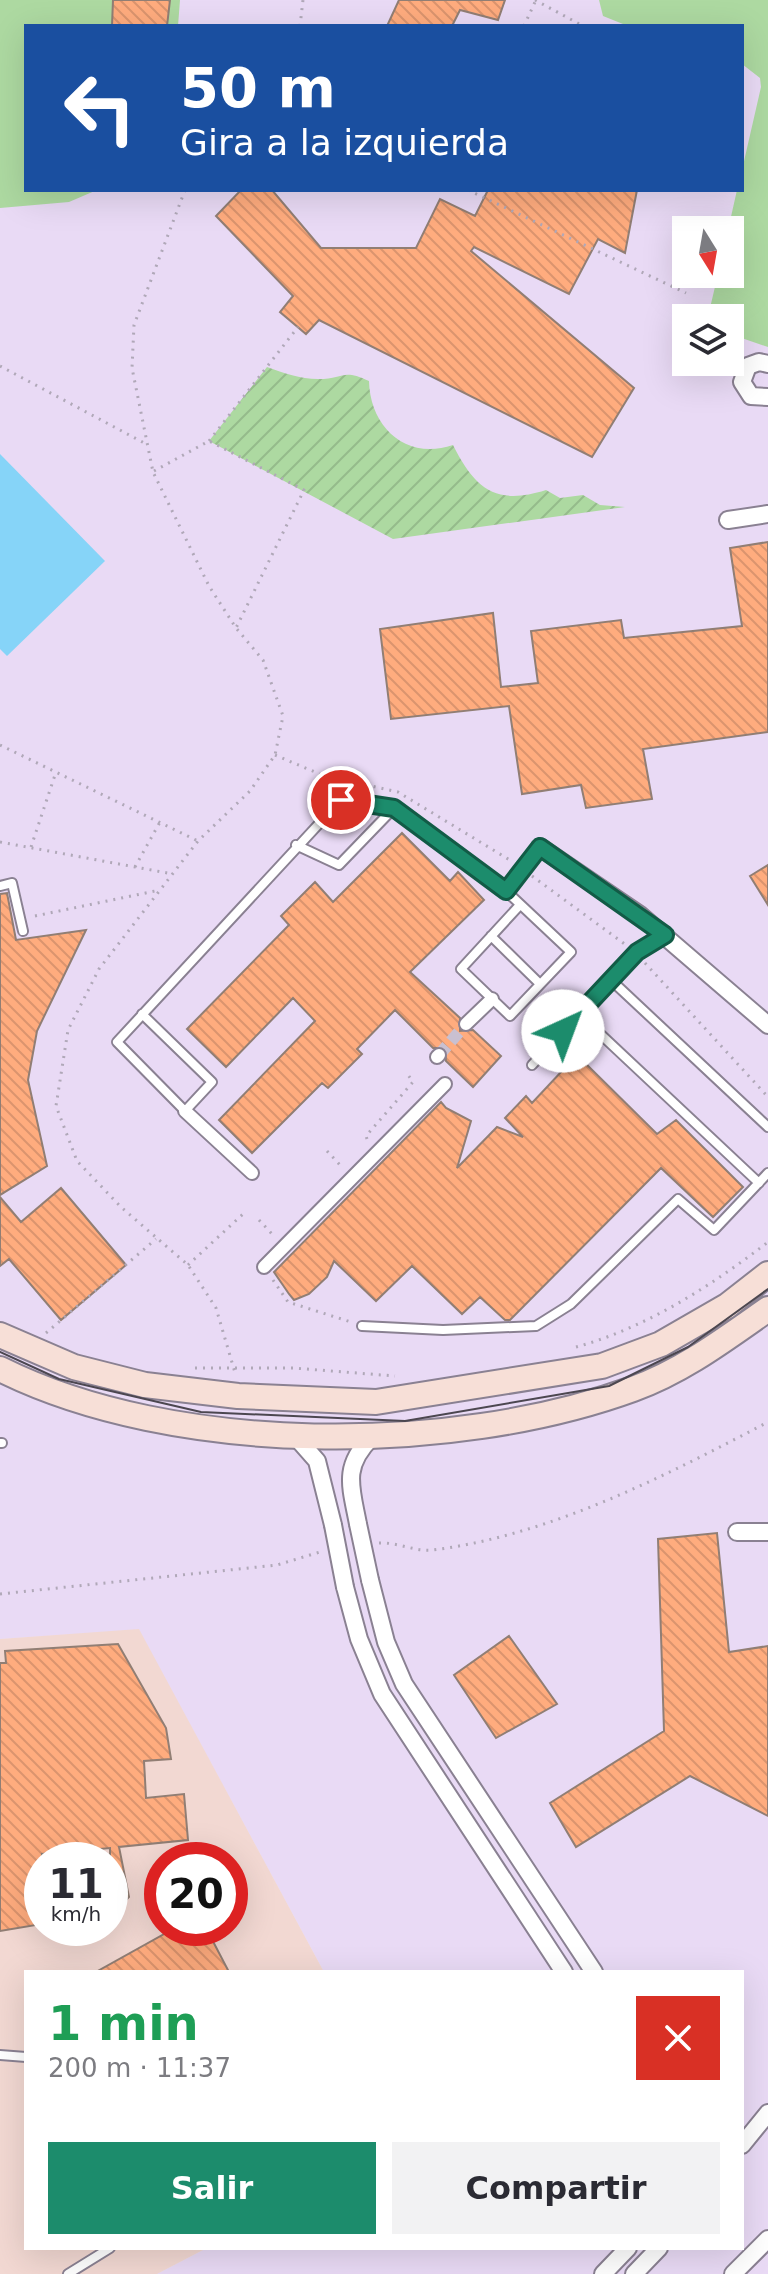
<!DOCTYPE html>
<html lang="es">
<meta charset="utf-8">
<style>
body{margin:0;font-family:"DejaVu Sans",sans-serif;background:#f2f2f3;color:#2b2b33;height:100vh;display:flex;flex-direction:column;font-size:30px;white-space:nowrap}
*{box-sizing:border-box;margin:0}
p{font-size:26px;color:#7c7c81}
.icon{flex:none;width:44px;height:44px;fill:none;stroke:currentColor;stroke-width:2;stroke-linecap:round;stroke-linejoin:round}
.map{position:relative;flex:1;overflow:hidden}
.details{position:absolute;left:24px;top:1970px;width:720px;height:280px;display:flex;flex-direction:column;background:#fff;border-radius:0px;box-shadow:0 8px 32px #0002}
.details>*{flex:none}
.guide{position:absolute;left:24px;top:24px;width:720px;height:168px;border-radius:0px;box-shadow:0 8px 32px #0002;background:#1a4fa0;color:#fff;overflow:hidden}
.needle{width:52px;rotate:169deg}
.buttons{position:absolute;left:672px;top:216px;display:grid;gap:16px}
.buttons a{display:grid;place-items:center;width:72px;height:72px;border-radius:0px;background:#fff;box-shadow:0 8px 32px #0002;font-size:40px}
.speed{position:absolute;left:24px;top:1842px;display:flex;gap:16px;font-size:40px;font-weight:700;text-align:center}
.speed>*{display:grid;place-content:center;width:104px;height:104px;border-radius:50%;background:#fff;box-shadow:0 8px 32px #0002;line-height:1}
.speed small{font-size:20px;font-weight:400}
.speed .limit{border:12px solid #d22;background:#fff;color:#111}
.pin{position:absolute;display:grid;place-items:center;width:68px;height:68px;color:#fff;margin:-34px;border:4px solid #fff;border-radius:50%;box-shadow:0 2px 8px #0007}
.me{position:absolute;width:88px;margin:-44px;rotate:43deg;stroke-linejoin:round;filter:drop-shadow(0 0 6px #0008)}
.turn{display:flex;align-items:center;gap:28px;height:168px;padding:0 24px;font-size:36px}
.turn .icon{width:104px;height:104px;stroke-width:2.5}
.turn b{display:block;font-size:56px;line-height:68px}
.round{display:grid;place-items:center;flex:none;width:84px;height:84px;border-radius:0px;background:#f2f2f3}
.head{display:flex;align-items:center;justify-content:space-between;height:136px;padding:0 24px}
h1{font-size:48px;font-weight:700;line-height:60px;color:#1e9e55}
.cta{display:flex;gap:16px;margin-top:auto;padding:16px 24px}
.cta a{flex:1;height:92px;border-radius:0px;background:#1c8c6c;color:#fff;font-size:32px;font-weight:700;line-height:92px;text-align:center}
.cta a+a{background:#f2f2f3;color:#2b2b33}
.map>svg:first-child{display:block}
.built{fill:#e9daf5;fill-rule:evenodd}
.industrial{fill:#f2d8d2;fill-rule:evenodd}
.grass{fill:#add9a1}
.garden{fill:url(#garden-furrows)}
.water{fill:#86d4f8}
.building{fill:url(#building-back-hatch);stroke:#917e74;stroke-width:2}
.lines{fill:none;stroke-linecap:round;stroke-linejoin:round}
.pedestrian-tunnel{stroke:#c9c0d1;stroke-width:12;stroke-dasharray:12 6;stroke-linecap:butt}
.service-casing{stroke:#8a8192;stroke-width:12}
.pedestrian-casing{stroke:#8a8192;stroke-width:16}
.minor-casing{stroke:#8a8192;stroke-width:20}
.secondary-casing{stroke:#8a8192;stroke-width:28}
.path{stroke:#b0a8b8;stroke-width:3;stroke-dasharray:2 6;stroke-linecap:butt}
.service{stroke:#fff;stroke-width:8}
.pedestrian{stroke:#fff;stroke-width:12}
.minor{stroke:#fff;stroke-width:16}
.secondary{stroke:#f7dfd7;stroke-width:24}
.tram{stroke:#4c4750;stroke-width:2}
.minor-bridge-casing{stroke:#8a8192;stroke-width:20;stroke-linecap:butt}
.minor-bridge{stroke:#fff;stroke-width:16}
.route-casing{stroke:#125b46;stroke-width:20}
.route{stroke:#1c8c6c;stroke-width:14}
</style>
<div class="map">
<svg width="768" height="2274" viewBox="0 0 768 2274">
<defs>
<pattern id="garden-furrows" width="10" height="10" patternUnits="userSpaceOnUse" patternTransform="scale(2)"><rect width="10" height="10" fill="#add9a1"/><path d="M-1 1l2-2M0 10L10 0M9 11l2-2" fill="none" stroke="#95bb8b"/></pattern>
<pattern id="building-back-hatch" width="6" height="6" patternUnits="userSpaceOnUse" patternTransform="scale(2)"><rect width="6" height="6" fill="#ffac7e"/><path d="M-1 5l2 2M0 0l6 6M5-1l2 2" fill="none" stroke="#db946e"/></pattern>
</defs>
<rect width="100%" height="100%" fill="#eee4f7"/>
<path class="built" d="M0 0H768V2274H157L207 2248H742V1972H324L139 1630 0 1639ZM26 26H742V190H26ZM686 230H730V274H686ZM686 318H730V362H686Z"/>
<path class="industrial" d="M139 1629 324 1972H26V2248H207L157 2274H0V1639ZM42 1860H110V1928H42ZM162 1860H230V1928H162Z"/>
<path class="grass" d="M0 0H180L178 26H26V190H97L69 202 0 208Z
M599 0H768V347L730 334V318H713L710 308 718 274H730L728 230 737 190H742V170L761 87 760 78 742 64V26H628L603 16Z"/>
<path class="garden" d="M267 367C284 373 300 379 318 379 344 379 342 368 369 381 370 427 406 461 453 445 475 489 496 506 546 490L560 498 583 495 600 505 625 507 393 539 209 441Z"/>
<path class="water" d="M0 454 105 561 7 656 0 649Z"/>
<path class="building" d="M113 0H170L167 26H112Z
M399 0H505L498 20 460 10 452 26H387Z
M241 190H272L321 248H416L440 199 475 216 488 190H637L625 253 598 239 569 294 474 247 471 251 634 388 592 457 319 320 306 334 280 312 293 296 216 216Z
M768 542V732L643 749 652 799 586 808 581 785 522 794 509 706 391 719 380 629 493 613 501 687 538 683 531 631 621 620 624 638 742 626 730 548Z
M402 833 450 881 458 872 484 900 410 972 460 1018V1031L473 1030 501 1056 473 1087 446 1061 445 1048H433L395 1010 357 1049 362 1054 328 1088 322 1083 252 1153 219 1120 315 1021 293 998 226 1067 187 1029 289 925 281 916 315 882 333 902Z
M768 865V905L750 876Z
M7 893 16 940 86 930 37 1031 28 1080 47 1166 0 1195V894Z
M577 1055 657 1134 676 1120 743 1187 713 1217 661 1168 510 1320H505L480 1297 462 1314 412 1266 376 1301 334 1261 327 1277 309 1294 294 1300 289 1294 274 1272 441 1102 446 1108 471 1121 457 1168 497 1127 523 1137 505 1118 526 1096 532 1103Z
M61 1188 126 1265 61 1320 9 1259 0 1266V1197L21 1222Z
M717 1533 729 1652 768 1646V1816L690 1776 576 1847 550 1803 664 1731 658 1539Z
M509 1636 557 1704 496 1738 454 1675Z
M118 1644 166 1728 171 1759 144 1761 146 1798 184 1794 188 1840 119 1847 129 1897 110 1917V1848L42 1854V1924L0 1931V1663H6L5 1651Z
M175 1928H206L229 1972H96Z"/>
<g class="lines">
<path class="pedestrian-tunnel" d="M439 1055 466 1024"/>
<defs>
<path id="service" d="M296 845 339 865 394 808
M0 886 12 883 23 931
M506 891 571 952 510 1016 461 969 519 906
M491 936 539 983
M611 980 768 1127
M142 1014 212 1082 185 1111 117 1042 341 800 394 808 506 891 540 847
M579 1014 759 1183
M532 1065 637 952 665 935
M362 1326 443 1330 536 1326 571 1304 678 1199 714 1230 768 1173
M0 1443H2
M0 2055 26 2057
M68 2274 110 2248"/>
<path id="pedestrian" d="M466 1024 492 999
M437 1057 439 1055
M185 1111 252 1173
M264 1267 445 1084"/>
<path id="minor" d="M768 364 759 362 748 366 742 382 751 396 768 397
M728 520 768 514
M540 847 640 915 768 1025
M295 1436 317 1461 333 1525
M358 1524C351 1487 342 1467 371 1438
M737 1532H768
M370 1580 386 1642 404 1684 594 1972
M345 1587 359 1639 382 1694 564 1972
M742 2145 768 2113
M603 2274 628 2248
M634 2274 659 2248
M733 2274 768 2239"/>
<path id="secondary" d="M0 1335 74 1367 145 1385 238 1396 376 1402 602 1366 661 1344 727 1306 768 1274
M0 1369C174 1456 452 1455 633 1389 683 1371 725 1339 768 1309"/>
</defs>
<use href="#service" class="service-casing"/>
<use href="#pedestrian" class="pedestrian-casing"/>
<use href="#minor" class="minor-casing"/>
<use href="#secondary" class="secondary-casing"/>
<path class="path" d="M535 0 583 26
M300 26 303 0
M524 26 535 2
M185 190 134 325 132 368 153 472 209 586 236 628 263 660 283 716 275 755 250 791 198 841 99 969 68 1030 56 1106 77 1161 121 1207 188 1265 216 1308 236 1376
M468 190 686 293
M0 366 148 445
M209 441 298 327
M154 471 209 441 304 490 236 628
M0 745 198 841
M275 755 322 775 398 792 513 862
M0 842 173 874
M31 847 56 772
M135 867 160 822
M532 876 626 945
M35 916 160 890
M645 963 768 1097
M367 1139 366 1136 413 1082 406 1072
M327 1151 341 1166
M259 1220 273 1235
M188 1265 243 1214
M273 1280 288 1302 351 1322
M46 1333 156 1239
M576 1347C646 1328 711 1286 768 1242
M195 1368H293L395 1376
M379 1543C398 1542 415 1552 433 1550 551 1535 665 1476 768 1422
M0 1594 277 1565 320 1552"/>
<use href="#service" class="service"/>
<use href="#pedestrian" class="pedestrian"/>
<use href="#minor" class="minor"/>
<use href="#secondary" class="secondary"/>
<path class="tram" d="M0 1352 59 1379 201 1412 405 1421 609 1386 688 1347 768 1289"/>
<defs>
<path id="minor-bridge" d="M358 1524 370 1580
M333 1525 345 1587"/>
</defs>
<use href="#minor-bridge" class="minor-bridge-casing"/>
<use href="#minor-bridge" class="minor-bridge"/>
</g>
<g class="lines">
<defs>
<path id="route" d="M341 800 394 808 506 891 540 847 665 935 637 952 563 1031"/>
</defs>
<use href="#route" class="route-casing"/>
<use href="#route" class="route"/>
</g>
</svg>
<div class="buttons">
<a><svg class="needle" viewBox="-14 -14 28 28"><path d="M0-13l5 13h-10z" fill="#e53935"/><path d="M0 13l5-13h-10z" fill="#7c7c81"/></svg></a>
<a><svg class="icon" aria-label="layers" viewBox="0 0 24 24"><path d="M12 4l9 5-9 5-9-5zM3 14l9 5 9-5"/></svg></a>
</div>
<div class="speed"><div>11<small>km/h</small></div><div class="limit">20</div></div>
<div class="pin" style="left:341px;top:800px;background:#d93025"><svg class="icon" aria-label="arrive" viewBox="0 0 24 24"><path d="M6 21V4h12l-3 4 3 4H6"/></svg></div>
<svg class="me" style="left:563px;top:1031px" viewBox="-20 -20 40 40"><circle r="19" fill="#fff"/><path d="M0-13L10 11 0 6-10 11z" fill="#1c8c6c"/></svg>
<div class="guide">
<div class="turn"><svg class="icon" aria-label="left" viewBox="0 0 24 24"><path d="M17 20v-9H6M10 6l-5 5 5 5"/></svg><div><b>50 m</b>Gira a la izquierda</div></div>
</div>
<section class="details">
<div class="head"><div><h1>1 min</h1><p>200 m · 11:37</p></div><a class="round" style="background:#d93025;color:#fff"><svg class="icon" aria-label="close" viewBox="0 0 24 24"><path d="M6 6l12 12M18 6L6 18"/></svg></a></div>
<div class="cta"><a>Salir</a><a>Compartir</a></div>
</section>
</div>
